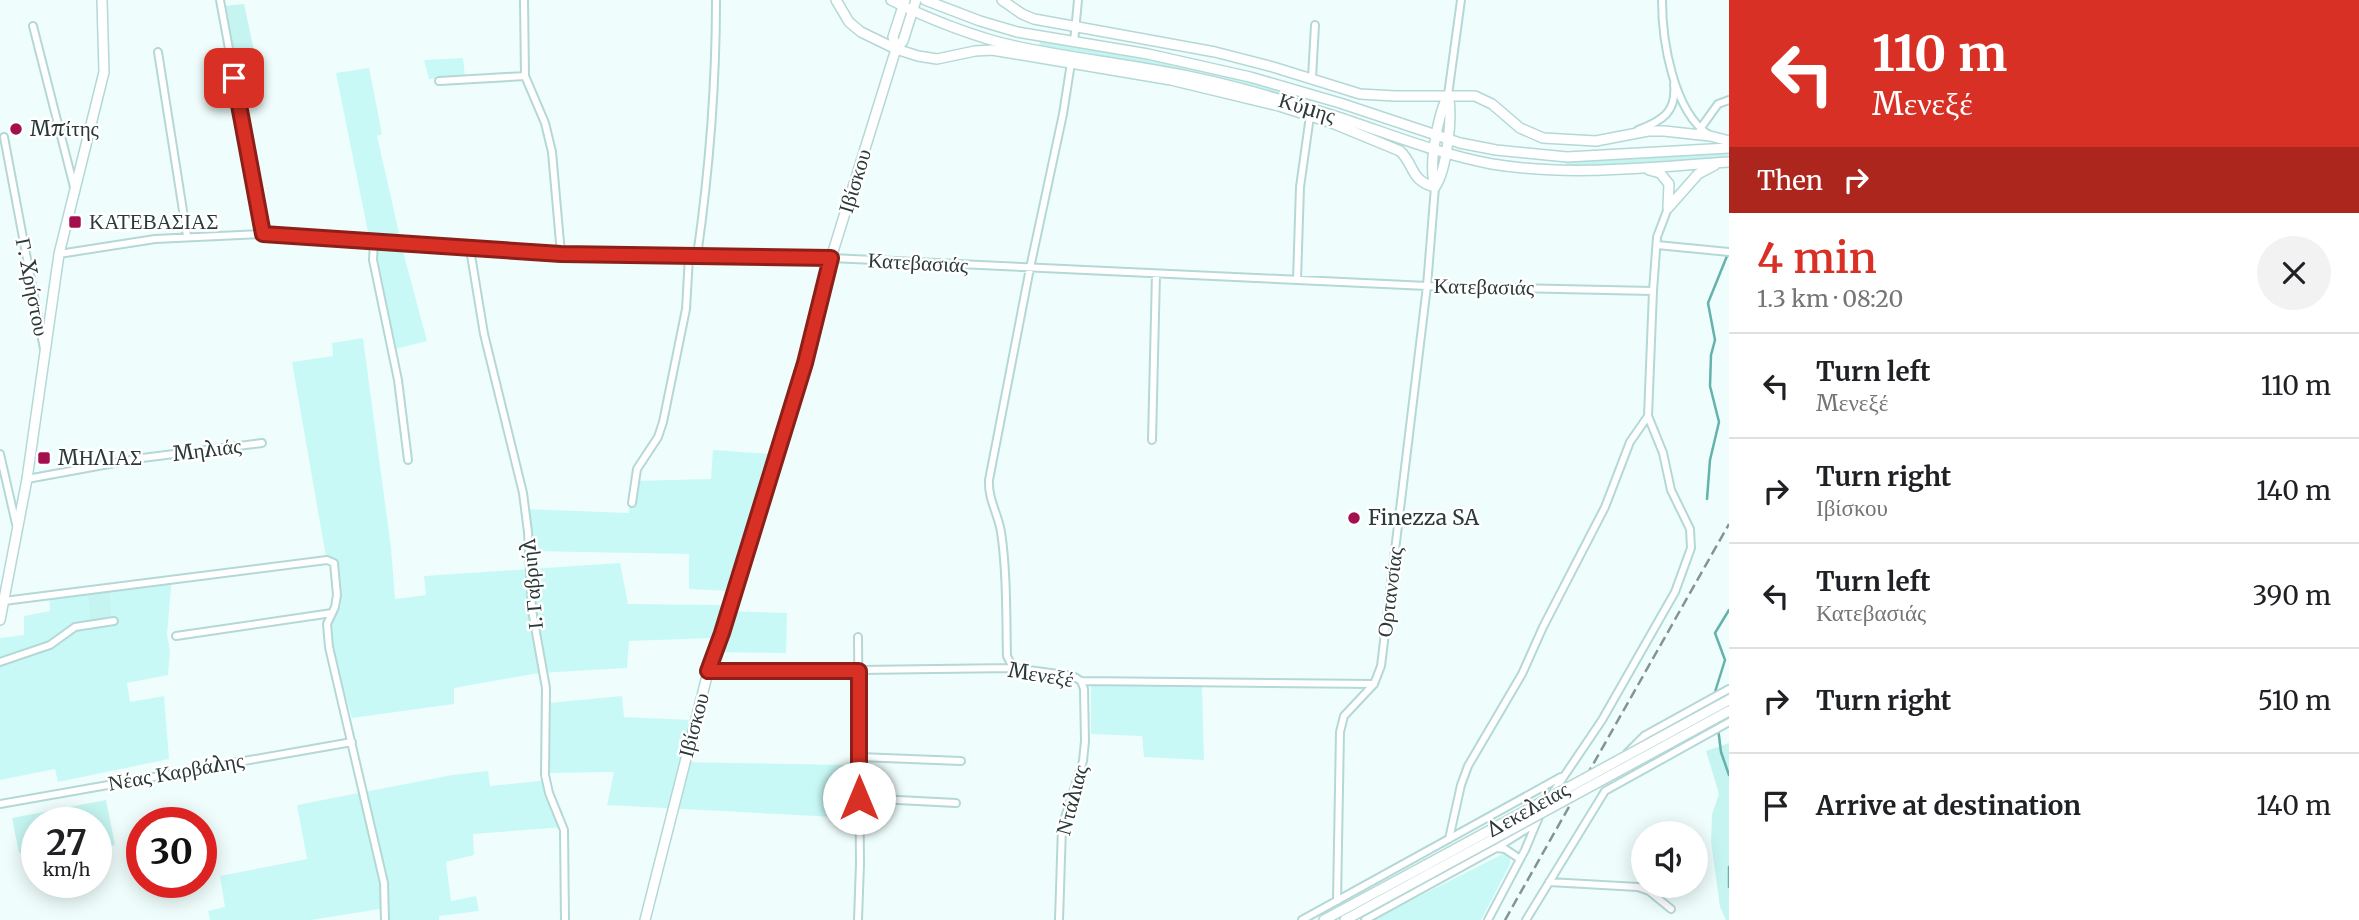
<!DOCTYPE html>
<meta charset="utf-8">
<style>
body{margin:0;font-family:Merriweather,serif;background:#f2f2f2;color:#202124;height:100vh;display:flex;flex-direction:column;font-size:26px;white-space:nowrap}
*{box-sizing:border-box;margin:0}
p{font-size:23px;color:#757577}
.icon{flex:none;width:38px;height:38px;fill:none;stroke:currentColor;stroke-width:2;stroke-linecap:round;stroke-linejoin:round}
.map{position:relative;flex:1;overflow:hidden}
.side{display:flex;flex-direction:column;background:#fff;width:630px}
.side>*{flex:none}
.guide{background:#d93025;color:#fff;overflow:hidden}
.tools{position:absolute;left:1631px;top:821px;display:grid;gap:14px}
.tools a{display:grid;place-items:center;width:77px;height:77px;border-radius:50%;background:#fff;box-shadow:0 4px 18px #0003;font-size:35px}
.speed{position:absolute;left:21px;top:807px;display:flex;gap:14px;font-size:35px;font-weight:700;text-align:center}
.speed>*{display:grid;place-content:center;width:91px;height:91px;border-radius:50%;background:#fff;box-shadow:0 4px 18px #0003;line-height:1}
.speed small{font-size:18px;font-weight:400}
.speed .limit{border:10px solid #d22;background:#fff;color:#111}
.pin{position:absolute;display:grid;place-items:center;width:60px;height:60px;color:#fff;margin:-30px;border-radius:14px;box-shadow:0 4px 10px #0006}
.me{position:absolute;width:77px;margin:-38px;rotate:0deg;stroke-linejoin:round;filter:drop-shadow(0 0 5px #0008)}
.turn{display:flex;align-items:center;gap:24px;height:147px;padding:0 28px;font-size:32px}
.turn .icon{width:91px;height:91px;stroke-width:2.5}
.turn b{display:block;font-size:49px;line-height:60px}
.then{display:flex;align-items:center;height:66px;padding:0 28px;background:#0003;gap:14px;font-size:26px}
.round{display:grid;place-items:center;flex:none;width:74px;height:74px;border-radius:37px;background:#f2f2f2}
.overview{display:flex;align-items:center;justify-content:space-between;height:119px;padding:0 28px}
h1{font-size:42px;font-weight:600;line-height:52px;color:#d93025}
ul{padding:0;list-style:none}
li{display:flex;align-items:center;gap:21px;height:105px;padding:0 28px;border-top:2px solid #e0e0e0}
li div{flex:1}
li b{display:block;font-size:26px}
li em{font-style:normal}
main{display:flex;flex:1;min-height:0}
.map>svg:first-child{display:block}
.built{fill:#c9f9f6}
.green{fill:#c6f5f1}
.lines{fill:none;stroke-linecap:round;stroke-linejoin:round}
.stream{stroke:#65b1ac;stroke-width:2.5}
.street-casing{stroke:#b4d8d6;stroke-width:10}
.secondary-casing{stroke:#b4d8d6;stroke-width:12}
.street{stroke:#fff;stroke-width:6}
.secondary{stroke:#fff;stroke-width:9}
.rail{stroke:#859492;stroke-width:2.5;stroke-dasharray:10 5;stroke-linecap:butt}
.secondary-bridge-casing{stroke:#b4d8d6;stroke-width:12;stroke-linecap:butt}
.secondary-bridge{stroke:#fff;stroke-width:9}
.route-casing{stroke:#8d1f18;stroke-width:18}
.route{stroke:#d93025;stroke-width:12}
.poi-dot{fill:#a4104e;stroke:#fff;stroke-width:2.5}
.labels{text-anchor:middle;stroke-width:5;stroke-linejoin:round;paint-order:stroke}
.street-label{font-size:21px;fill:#2b3a39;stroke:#fff}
.poi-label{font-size:21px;fill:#2b3a39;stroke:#fff;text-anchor:start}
</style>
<main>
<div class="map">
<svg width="1729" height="920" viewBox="0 0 1729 920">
<rect width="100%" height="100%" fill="#effefc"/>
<path class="built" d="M463 58 465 77 429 79 424 60Z
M369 68 382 134 377 136 404 255 427 341 391 350 375 260 376 238 369 237 336 73Z
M363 338 391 548 395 599 426 595 424 576 620 563 628 604 724 605 723 611 787 613 786 653 708 652 712 638 629 641 627 668 539 673 454 688V704L352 718 333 652 330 625 341 606 335 562 326 557 292 362 333 356 332 343Z
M713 450 771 454 730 591 689 589V554L531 551 526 509 629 513 632 481 711 479Z
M172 577 167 634 170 651 168 675 127 683 130 702 164 696 169 759 58 782 55 769 0 780V638L24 635V616L50 611 49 592 87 587 90 622 112 619 110 584Z
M1091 685 1202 686 1204 760 1144 757 1142 736 1091 734Z
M622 696 624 717 690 720 680 762 854 765V818L607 805 614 772 549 773 548 703Z
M488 771 490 786 549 780 552 792 562 811 565 827 473 834 474 855 446 862 451 901 476 896 479 911 439 916V920H380V909L311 920H210L208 911 225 907 220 876 307 859 297 805 452 775Z
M1505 853 1510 858V864L1481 920H1372Z"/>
<path class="green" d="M244 4 261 83 239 88 223 6Z
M1040 41 1198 69 1312 99 1310 104 1197 73 1039 46Z
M1729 152V157L1633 164 1566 166V161Z
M110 584 112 619 90 622 87 587Z
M1729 743V920H1726L1720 907 1711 841 1712 814 1719 794 1706 751Z
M106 800 115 845 96 849V822H37V850L19 853 12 818Z"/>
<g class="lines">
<path class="stream" d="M1707 499 1710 460 1719 422 1710 386 1711 355 1715 340 1708 303 1727 256
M1716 704 1715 692 1725 660 1715 633 1729 610
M1718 728 1721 752 1729 775
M1729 867V887"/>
<defs>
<path id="street" d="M220 0 263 234
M524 0 525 76 545 123 552 152 561 254
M1662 0C1662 40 1673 111 1709 135
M33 26 74 187
M1074 42 1078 0
M158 52 187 236
M1312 78 1315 25
M439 81 525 76
M1448 95 1461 0
M1700 129 1718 104 1729 100
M1638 130C1662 121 1677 112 1674 84
M4 137 44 349
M374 241 373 260 398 380 408 460
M1657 245 1729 252
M470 249 484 334 523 493 528 532 532 610 546 688 545 775 549 793 564 830 565 920
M59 254 155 239 263 234 561 254 831 258 1427 286 1653 291
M697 256C709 172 716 86 716 0
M1297 280 1300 187 1310 116
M1152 440 1156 274
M0 454 16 524
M27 479 142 458 262 443
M632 503 637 469 658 437 663 422 686 309 689 256
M4 601 327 560 334 563 337 595 335 607 327 624 329 647 384 883 385 920
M176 636 332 613
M858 637 860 864 858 920
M0 662 50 645 75 627 114 621
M1013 668 1007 656C1006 615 1007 572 1001 532 998 513 988 500 989 480L1030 268 1063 114 1071 63
M708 672 1013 668 1073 676 1081 681 1374 684
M1627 753 1644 736 1729 689
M859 757 961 761
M1550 797 1602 720 1675 592 1691 548 1690 529 1671 490 1663 453 1648 416 1653 291 1657 237 1668 208
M859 798 956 803
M0 804 352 742
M1449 839 1461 785 1468 766 1522 674 1543 627 1605 507 1630 442 1648 416
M1498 847 1536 823
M1549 882 1638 887 1649 891 1671 909
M1337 901 1340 732 1344 716 1374 684 1381 666 1427 286 1435 187
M1059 920 1062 827 1083 761 1085 741 1084 689 1081 681
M1302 920 1561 777
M1365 920 1496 848 1505 849 1520 859
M1488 920 1525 850 1541 812
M1526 920 1605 791 1729 722"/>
<path id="secondary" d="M836 0 849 22 861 32 896 49 918 56 937 59 975 51 992 50 1171 80 1279 106 1332 123 1400 151C1415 165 1410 181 1435 187
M891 0C926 18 977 38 1015 46 1075 59 1137 65 1197 78 1244 88 1290 102 1335 116 1387 133 1438 154 1492 164 1570 177 1650 167 1729 162
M925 0 980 21 1017 32 1148 54 1250 77 1340 103 1460 143 1496 150 1567 157 1729 148
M1002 0 1022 14 1034 19 1215 52 1273 67 1360 94 1395 96H1475L1492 104 1520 128 1543 138 1596 141 1648 131H1664L1710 136 1729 141
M896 49 893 37 905 0
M1649 170 1660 173 1669 184 1668 207
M1435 187C1447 169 1453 116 1448 95
M1435 187C1428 165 1438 115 1448 95
M1668 208 1698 174 1715 165
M0 620 27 479 59 254 104 72 102 0
M645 920 708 672 805 363 831 258 896 49 903 41 916 0
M1324 920 1426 865
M1345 920 1431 873"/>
</defs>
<use href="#street" class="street-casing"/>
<use href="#secondary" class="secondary-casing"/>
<use href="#street" class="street"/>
<use href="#secondary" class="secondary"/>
<path class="rail" d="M1505 920 1729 524"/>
<defs>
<path id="secondary-bridge" d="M1426 865 1729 700
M1431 873 1729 711"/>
</defs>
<use href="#secondary-bridge" class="secondary-bridge-casing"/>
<use href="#secondary-bridge" class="secondary-bridge"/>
</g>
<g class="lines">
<defs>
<path id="route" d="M234 78 263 234 561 254 831 258 805 363 722 633 708 671H859V798"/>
</defs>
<use href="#route" class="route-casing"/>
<use href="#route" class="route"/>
</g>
<g class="poi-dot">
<circle cx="16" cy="129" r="7"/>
<rect x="68" y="215" width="14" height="14" rx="3.5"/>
<rect x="37" y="451" width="14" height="14" rx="3.5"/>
<circle cx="1354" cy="518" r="7"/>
</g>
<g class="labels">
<g class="street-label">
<text transform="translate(1307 108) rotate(17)" y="7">Κύμης</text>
<text transform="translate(855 181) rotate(-73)" y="7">Ιβίσκου</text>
<text transform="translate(918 263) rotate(3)" y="7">Κατεβασιάς</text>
<text transform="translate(32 287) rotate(79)" y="7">Γ. Χρήστου</text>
<text transform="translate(1484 287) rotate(1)" y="7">Κατεβασιάς</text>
<text transform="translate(207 450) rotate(-7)" y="7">Μηλιάς</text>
<text transform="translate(532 584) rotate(-95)" y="7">Ι. Γαβριήλ</text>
<text transform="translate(1390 592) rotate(-83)" y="7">Ορτανσίας</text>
<text transform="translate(1041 675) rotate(9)" y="7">Μενεξέ</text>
<text transform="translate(694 725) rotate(-75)" y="7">Ιβίσκου</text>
<text transform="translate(176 772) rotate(-10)" y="7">Νέας Καρβάλης</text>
<text transform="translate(1072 800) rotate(-75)" y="7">Ντάλιας</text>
<text transform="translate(1527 810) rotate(-29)" y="7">Δεκελείας</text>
</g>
<g class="poi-label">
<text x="30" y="136">Μπίτης</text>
<text x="89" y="229">ΚΑΤΕΒΑΣΙΑΣ</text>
<text x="58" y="465">ΜΗΛΙΑΣ</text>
<text x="1368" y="525">Finezza SA</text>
</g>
</g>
</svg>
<div class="tools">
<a><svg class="icon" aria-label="sound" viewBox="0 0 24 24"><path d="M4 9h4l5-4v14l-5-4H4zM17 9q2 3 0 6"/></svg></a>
</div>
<div class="speed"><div>27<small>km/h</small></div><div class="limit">30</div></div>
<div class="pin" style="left:234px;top:78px;background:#d93025"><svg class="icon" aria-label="arrive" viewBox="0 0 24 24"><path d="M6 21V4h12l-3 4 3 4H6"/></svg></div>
<svg class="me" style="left:859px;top:798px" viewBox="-20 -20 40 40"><circle r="19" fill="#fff"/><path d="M0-13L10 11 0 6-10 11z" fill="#d93025"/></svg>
</div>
<section class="side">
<div class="guide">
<div class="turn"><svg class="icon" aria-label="left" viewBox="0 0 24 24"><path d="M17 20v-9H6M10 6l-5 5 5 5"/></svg><div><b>110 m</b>Μενεξέ</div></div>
<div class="then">Then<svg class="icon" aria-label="right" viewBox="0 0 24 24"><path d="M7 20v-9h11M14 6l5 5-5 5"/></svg></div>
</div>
<div class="overview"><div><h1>4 min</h1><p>1.3 km · 08:20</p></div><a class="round"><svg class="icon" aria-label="close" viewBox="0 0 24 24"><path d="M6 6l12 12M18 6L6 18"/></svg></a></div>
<ul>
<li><svg class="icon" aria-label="left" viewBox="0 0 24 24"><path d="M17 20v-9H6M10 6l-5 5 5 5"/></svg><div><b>Turn left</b><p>Μενεξέ</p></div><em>110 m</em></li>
<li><svg class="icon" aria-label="right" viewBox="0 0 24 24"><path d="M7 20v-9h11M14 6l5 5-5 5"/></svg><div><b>Turn right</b><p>Ιβίσκου</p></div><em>140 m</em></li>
<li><svg class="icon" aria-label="left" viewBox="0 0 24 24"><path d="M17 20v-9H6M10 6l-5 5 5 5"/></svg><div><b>Turn left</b><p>Κατεβασιάς</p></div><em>390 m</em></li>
<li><svg class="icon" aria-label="right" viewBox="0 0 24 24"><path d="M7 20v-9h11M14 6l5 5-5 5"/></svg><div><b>Turn right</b></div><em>510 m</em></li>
<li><svg class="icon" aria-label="arrive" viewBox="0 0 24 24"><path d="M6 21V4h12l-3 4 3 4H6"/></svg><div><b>Arrive at destination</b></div><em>140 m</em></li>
</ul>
</section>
</main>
